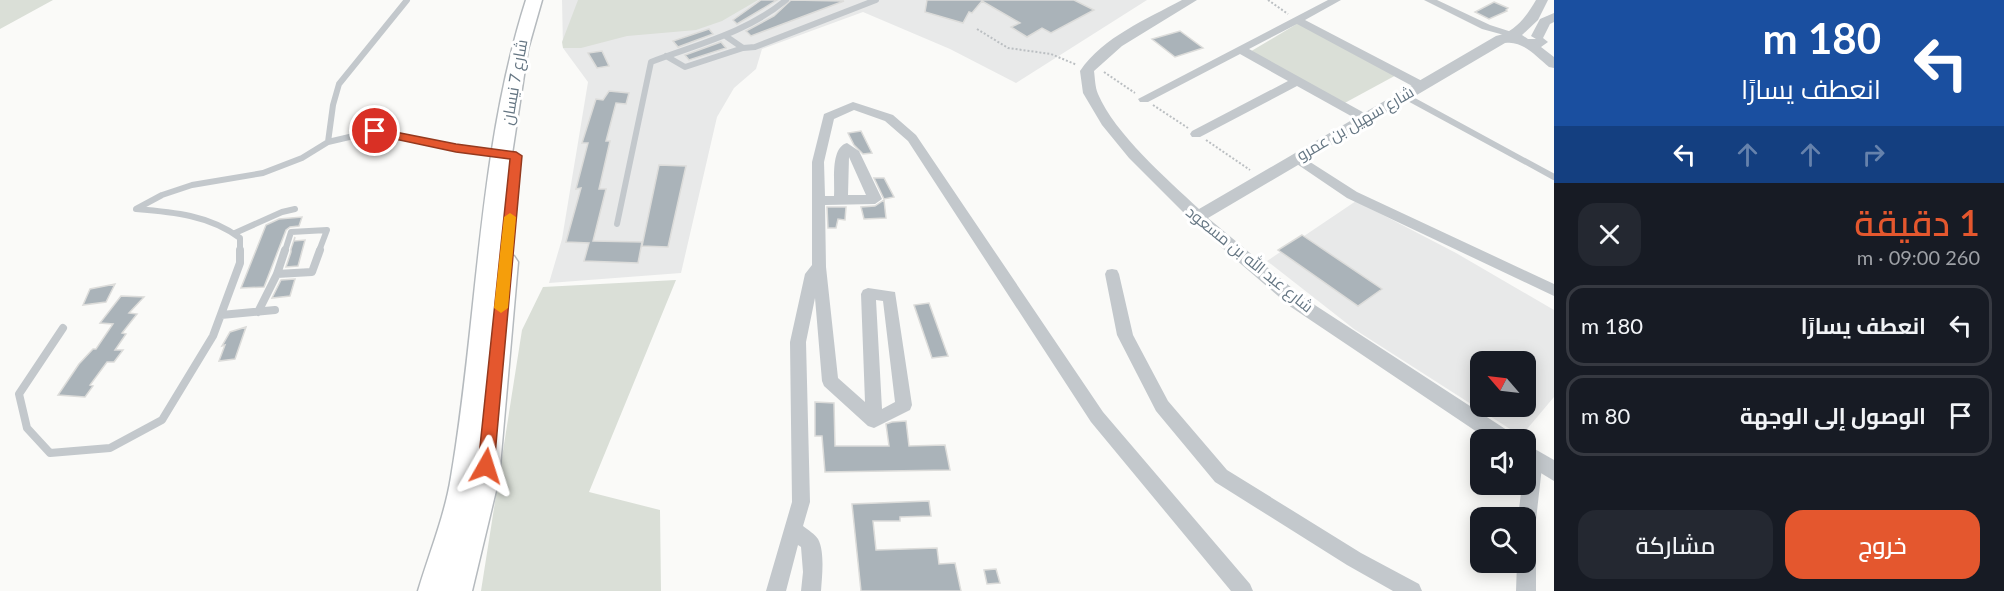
<!DOCTYPE html>
<html lang="ar">
<meta charset="utf-8">
<style>
body{margin:0;font-family:Lato,Cairo,sans-serif;background:#242831;color:#f1f3f6;direction:rtl;height:100vh;display:flex;flex-direction:column;font-size:22px;white-space:nowrap}
*{box-sizing:border-box;margin:0}
p{font-size:20px;color:#9ea1a6}
.icon{flex:none;width:33px;height:33px;fill:none;stroke:currentColor;stroke-width:2;stroke-linecap:round;stroke-linejoin:round}
.map{position:relative;flex:1;overflow:hidden;direction:ltr}
.panel{display:flex;flex-direction:column;background:#171b24;width:450px}
.panel>*{flex:none}
.guide{background:#1a4fa0;color:#fff;overflow:hidden}
.needle{width:39px;rotate:298deg}
.buttons{position:absolute;left:1470px;top:351px;display:grid;gap:12px}
.buttons a{display:grid;place-items:center;width:66px;height:66px;border-radius:12px;background:#171b24;box-shadow:0 3px 15px #0003;font-size:30px}
.pin{position:absolute;display:grid;place-items:center;width:51px;height:51px;color:#fff;margin:-26px;border:3px solid #fff;border-radius:50%;box-shadow:0 2px 6px #0007}
.me{position:absolute;width:66px;margin:-33px;rotate:6deg;stroke-linejoin:round;filter:drop-shadow(0 0 4px #0008)}
.turn{display:flex;align-items:center;gap:21px;height:126px;padding:0 24px;font-size:27px}
.turn .icon{width:78px;height:78px;stroke-width:2.5}
.turn b{display:block;font-size:42px;line-height:51px}
.lanes{display:flex;align-items:center;height:57px;padding:0 24px;background:#0003;justify-content:center;gap:30px;direction:ltr}
.lanes .off{opacity:.35}
.round{display:grid;place-items:center;flex:none;width:63px;height:63px;border-radius:18px;background:#242831}
.overview{display:flex;align-items:center;justify-content:space-between;height:102px;padding:0 24px}
h1{font-size:36px;font-weight:600;line-height:45px;color:#e4572e}
.action{display:flex;gap:12px;margin-top:auto;padding:12px 24px}
.action a{flex:1;height:69px;border-radius:18px;background:#e4572e;color:#fff;font-size:24px;font-weight:600;line-height:69px;text-align:center}
.action a+a{background:#242831;color:#f1f3f6}
ul{padding:0;list-style:none}
li{display:flex;align-items:center;gap:18px;height:81px;margin:0 12px 9px;padding:0 12px;border:3px solid #363941;border-radius:18px}
li div{flex:1}
li b{display:block;font-size:22px}
li em{font-style:normal}
main{display:flex;flex:1;min-height:0}
.map>svg:first-child{display:block}
.built{fill:#e8e9e9;fill-rule:evenodd}
.green{fill:#dadfd7}
.building{fill:#aab3b9;stroke:#dcdcda;stroke-width:1.5}
.lines{fill:none;stroke-linecap:round;stroke-linejoin:round}
.primary-casing{stroke:#b5babe;stroke-width:3}
.path{stroke:#bbbfc2;stroke-width:2;stroke-dasharray:2 2;stroke-linecap:butt}
.service-far1{stroke:#c3c8cc;stroke-width:6}
.service{stroke:#c3c8cc;stroke-width:8}
.minor{fill:#c3c8cc;fill-rule:evenodd}
.tertiary{fill:#c3c8cc;fill-rule:evenodd}
.primary{fill:#fff;fill-rule:evenodd}
.route{fill:#e4572e;stroke:#94391e;stroke-width:1.5}
.slow{fill:#f59e0b}
.labels{text-anchor:middle;stroke-width:6;stroke-linejoin:round;paint-order:stroke}
.street-label{font-size:16px;fill:#657683;stroke:#fff}
</style>
<main>
<section class="panel">
<div class="guide">
<div class="turn"><svg class="icon" aria-label="left" viewBox="0 0 24 24"><path d="M17 20v-9H6M10 6l-5 5 5 5"/></svg><div><b>180 m</b>انعطف يسارًا</div></div>
<div class="lanes"><svg class="icon" aria-label="left" viewBox="0 0 24 24"><path d="M17 20v-9H6M10 6l-5 5 5 5"/></svg><svg class="icon off" aria-label="ahead" viewBox="0 0 24 24"><path d="M12 20V5M6 11l6-6 6 6"/></svg><svg class="icon off" aria-label="ahead" viewBox="0 0 24 24"><path d="M12 20V5M6 11l6-6 6 6"/></svg><svg class="icon off" aria-label="right" viewBox="0 0 24 24"><path d="M7 20v-9h11M14 6l5 5-5 5"/></svg></div>
</div>
<div class="overview"><div><h1>1 دقيقة</h1><p>260 m · 09:00</p></div><a class="round"><svg class="icon" aria-label="close" viewBox="0 0 24 24"><path d="M6 6l12 12M18 6L6 18"/></svg></a></div>
<ul>
<li><svg class="icon" aria-label="left" viewBox="0 0 24 24"><path d="M17 20v-9H6M10 6l-5 5 5 5"/></svg><div><b>انعطف يسارًا</b></div><em>180 m</em></li>
<li><svg class="icon" aria-label="arrive" viewBox="0 0 24 24"><path d="M6 21V4h12l-3 4 3 4H6"/></svg><div><b>الوصول إلى الوجهة</b></div><em>80 m</em></li>
</ul>
<div class="action"><a>خروج</a><a>مشاركة</a></div>
</section>
<div class="map">
<svg width="1554" height="591" viewBox="0 0 1554 591">
<rect width="100%" height="100%" fill="#fafaf8"/>
<path class="built" d="M562 0H1147L1016 83 950 49 863 12 762 49 756 69 734 88 717 117 681 273 549 283 562 239 588 82 563 48Z
M1356 201 1456 253 1554 310V397L1521 436 1354 329 1267 261ZM1480 362H1526V406H1480Z"/>
<path class="green" d="M0 0H53L0 29Z
M578 0H758L722 21 696 30 627 36 581 48H563L562 42Z
M1300 22 1400 73 1341 105 1248 53Z
M676 280 589 492 660 510 661 591H481L522 330 543 287Z"/>
<path class="building" d="M761 0H777L737 24 733 20Z
M791 0 844 1 751 36 746 31 774 16Z
M927 0H1074L1094 10 1051 33 1042 28 1027 37 1011 27 1020 23 982 1 972 13 969 12 963 23 925 12Z
M1494 2 1508 8 1506 10 1507 11 1489 19 1475 12Z
M709 29 713 34 678 47 673 41Z
M1180 31 1203 48 1175 57 1152 39Z
M721 42 726 48 689 60 685 55Z
M602 51 609 66 597 68 588 53Z
M609 91 629 93 626 104 616 103 606 141H610L599 189H606L593 241 642 242 638 263 584 261 589 243 566 242 581 188 576 189 588 143H582L596 99 603 100Z
M861 131 872 153 863 154 854 145 848 133Z
M659 165 686 166 668 247 642 246Z
M874 178H884L894 197 884 199Z
M884 200 886 218 864 219 861 207 875 206Z
M827 207H846L845 220 838 219 836 228H828Z
M302 217 299 226 290 227 286 230 264 287 241 288 266 225 279 219Z
M1302 235 1382 289 1358 306 1278 250Z
M295 237 294 241 305 240 298 266 286 267 291 252V249Z
M295 279 290 296 272 298 281 280Z
M115 284 106 302 83 305 90 289Z
M121 296 144 297 129 313 137 314 122 333 126 334 115 350H123L114 362H107L90 385 93 386 85 397 58 395 79 364 93 349H96L113 324 100 323Z
M929 303 948 356 932 358 914 305Z
M246 327 235 359 219 361 225 345 222 346 230 332Z
M815 402 834 403 835 446H889L886 424 892 422 906 421 909 446 945 445 950 470 825 472 822 436H815Z
M929 501 931 516 900 517V521H873L876 550 937 548 939 564 955 563 961 591H861L852 504Z
M996 569 1000 583 987 584 984 570Z"/>
<g class="lines">
<defs>
<path id="primary" d="M526 0H542L528 49 512 154 502 255 514 256 518 262 499 478 472 591H418C429 554 445 515 451 477 478 319 477 154 526 0Z"/>
</defs>
<use href="#primary" class="primary-casing"/>
<path class="path" d="M1268 0 1288 14
M977 29 1008 48 1051 54 1077 65
M1104 72 1135 93
M1153 105 1188 128
M1206 140 1250 170"/>
<path class="service-far1" d="M727 37 743 48 755 47 876 0
M666 56 685 67 743 48
M1403 95 1554 177
M328 142 333 105 339 84 407 0
M617 224 651 62C698 44 746 33 786 0
M235 233 282 212 295 209
M240 251V238C209 215 173 212 136 209L162 195 192 185 263 173 302 158 328 142 375 131 456 148 516 156
M285 251 291 232 327 230 319 251"/>
<path class="service" d="M277 274 285 250
M277 274 312 272 320 250
M258 312 277 274
M221 315 275 310
M63 328 19 394 27 428 50 453 110 448 162 420 213 336 240 263V250"/>
<path class="minor" d="M1328 0H1341L1305 20 1424 82V88H1416L1297 24 1249 49 1368 115 1370 118 1368 121H1360L1297 86 1200 137H1192L1190 134 1192 131 1288 81 1240 54 1148 102H1140L1138 99Z
M1424 0H1437L1490 25 1521 35 1515 38 1482 29Z
M853 102 893 115 916 135 1103 412 1250 584 1253 591H1231L1091 422 908 141 885 121 854 110 834 119 824 162 825 196H834C835 181 830 148 847 143L859 151 882 199 875 204 825 205 826 267 838 378 865 402 861 294 863 290 868 288 895 292 912 405 910 410 874 428 868 426 824 386 822 381 815 298 806 342 810 502 803 526C808 530 815 534 818 539 825 552 822 576 821 591H801L803 572 801 547 798 545 786 591H766L792 502 790 342 805 274 812 265V162L824 114ZM849 157 866 195H848ZM876 300 883 301 895 402 882 409Z
M1296 153 1357 192 1554 284V296L1347 198 1291 160 1290 157Z
M1112 269 1117 270 1119 274 1133 335 1168 401 1227 470 1361 553 1419 584 1422 591H1393L1347 565 1215 482 1156 411 1117 335 1105 274 1107 270Z
M1534 450 1540 453 1543 458 1536 520V591H1516L1517 562H1526V518H1518L1522 484H1526V458L1528 453Z"/>
<path class="tertiary" d="M1182 0H1197L1122 46 1094 71C1095 78 1095 87 1098 94 1115 134 1167 179 1199 209L1496 36C1515 32 1526 17 1536 0H1548L1538 20 1522 35 1528 39H1536L1531 36 1540 19 1554 13V22L1550 24 1543 38 1548 42 1541 47 1554 57V68L1549 67C1536 56 1522 40 1505 43L1208 218 1304 298 1513 434 1516 440H1489L1291 307 1199 228 1129 158 1102 125 1083 93 1080 71C1103 37 1147 19 1182 0Z
M1526 444 1554 460V481L1526 464Z"/>
<use href="#primary" class="primary"/>
</g>
<path class="route" d="M375 128 456 144 516 152 522 156 494 466 492 471 486 473 480 471 478 466 510 159 456 152 371 134V129Z"/>
<path class="slow" d="M510 213 516 217 508 308 501 313 494 308 504 217Z"/>
<g class="labels">
<g class="street-label">
<text transform="translate(514 82) rotate(-80)" y="6">شارع 7 نيسان</text>
<text transform="translate(1355 123) rotate(-30)" y="6">شارع سهيل بن عمرو</text>
<text transform="translate(1250 259) rotate(39)" y="6">شارع عبد الله بن مسعود</text>
</g>
</g>
</svg>
<div class="buttons">
<a><svg class="needle" viewBox="-14 -14 28 28"><path d="M0-13l5 13h-10z" fill="#e53935"/><path d="M0 13l5-13h-10z" fill="#9ea1a6"/></svg></a>
<a><svg class="icon" aria-label="sound" viewBox="0 0 24 24"><path d="M4 9h4l5-4v14l-5-4H4zM17 9q2 3 0 6"/></svg></a>
<a><svg class="icon" aria-label="search" viewBox="0 0 24 24"><circle cx="10" cy="10" r="6"/><path d="M15 15l6 6"/></svg></a>
</div>
<div class="pin" style="left:375px;top:131px;background:#d93025"><svg class="icon" aria-label="arrive" viewBox="0 0 24 24"><path d="M6 21V4h12l-3 4 3 4H6"/></svg></div>
<svg class="me" style="left:486px;top:466px" viewBox="-20 -20 40 40"><path d="M0-17L14 15 0 8-14 15z" fill="#e4572e" stroke="#fff" stroke-width="4"/></svg>
</div>
</main>
